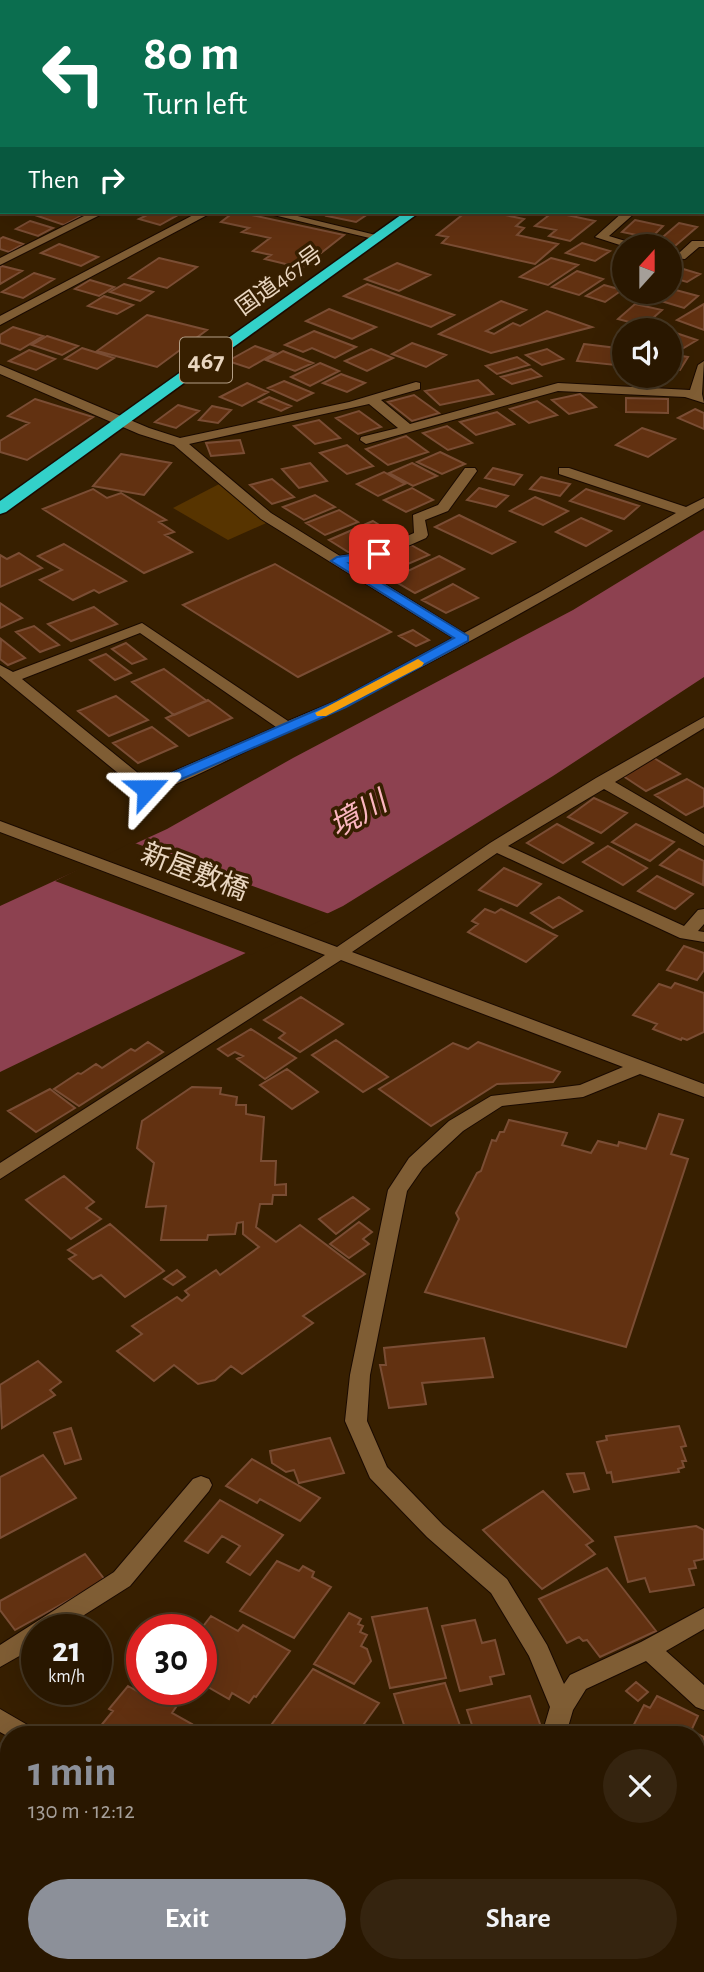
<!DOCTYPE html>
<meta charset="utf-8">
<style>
body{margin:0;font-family:"Alegreya Sans","Noto Sans JP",sans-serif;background:#35240f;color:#f1f3f6;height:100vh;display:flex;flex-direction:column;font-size:26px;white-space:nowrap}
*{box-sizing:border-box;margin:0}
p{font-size:23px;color:#a59f99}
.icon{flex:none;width:38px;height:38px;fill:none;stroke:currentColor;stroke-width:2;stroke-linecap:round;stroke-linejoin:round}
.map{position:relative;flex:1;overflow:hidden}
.details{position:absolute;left:0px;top:1726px;width:705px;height:247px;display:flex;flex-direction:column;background:#291700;border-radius:28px 28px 0 0;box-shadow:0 7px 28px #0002,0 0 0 2px #453622}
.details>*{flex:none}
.banner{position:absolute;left:0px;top:0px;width:705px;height:214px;box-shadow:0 7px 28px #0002,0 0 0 2px #453622;background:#0b6e4f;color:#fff;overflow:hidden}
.needle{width:46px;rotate:21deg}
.tools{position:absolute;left:612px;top:234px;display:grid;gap:14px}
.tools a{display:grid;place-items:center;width:70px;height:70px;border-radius:50%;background:#291700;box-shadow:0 7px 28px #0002,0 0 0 2px #453622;font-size:35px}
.speed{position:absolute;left:21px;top:1614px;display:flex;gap:14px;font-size:35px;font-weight:700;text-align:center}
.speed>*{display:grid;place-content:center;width:91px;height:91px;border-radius:50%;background:#291700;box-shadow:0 7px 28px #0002,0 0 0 2px #453622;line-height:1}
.speed small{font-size:18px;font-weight:400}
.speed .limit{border:10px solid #d22;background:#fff;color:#111}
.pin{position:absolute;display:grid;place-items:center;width:60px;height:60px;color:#fff;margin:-30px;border-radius:14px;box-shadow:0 4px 10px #0006}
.me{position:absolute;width:77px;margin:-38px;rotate:66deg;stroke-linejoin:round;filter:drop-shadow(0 0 5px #0008)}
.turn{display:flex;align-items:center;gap:24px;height:147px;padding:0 28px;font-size:32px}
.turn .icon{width:91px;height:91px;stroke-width:2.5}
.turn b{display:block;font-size:49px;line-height:60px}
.then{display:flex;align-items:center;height:66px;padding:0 28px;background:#0003;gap:14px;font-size:26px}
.round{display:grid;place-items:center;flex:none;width:74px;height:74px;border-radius:37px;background:#35240f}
.headline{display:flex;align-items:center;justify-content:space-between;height:119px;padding:0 28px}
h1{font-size:42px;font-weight:700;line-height:52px;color:#8c9099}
.button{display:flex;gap:14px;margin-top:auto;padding:14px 28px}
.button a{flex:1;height:80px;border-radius:42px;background:#8c9099;color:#fff;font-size:28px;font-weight:700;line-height:80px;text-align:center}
.button a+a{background:#35240f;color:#f1f3f6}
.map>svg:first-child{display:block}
.green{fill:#573400}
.water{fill:#8d4150}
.pier{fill:#371f00}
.building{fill:#623111;stroke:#7a4d34;stroke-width:2}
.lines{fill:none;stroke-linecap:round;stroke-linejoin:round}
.minor-casing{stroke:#1a0a00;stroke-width:2}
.highway-casing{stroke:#1a0a00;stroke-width:3}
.minor{fill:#7f5d34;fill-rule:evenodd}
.highway{fill:#33d1c9;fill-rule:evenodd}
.tram{stroke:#887358;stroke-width:2}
.route{fill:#1a73e8;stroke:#114b97;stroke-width:2}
.slow{fill:#f59e0b}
.labels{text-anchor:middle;stroke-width:7;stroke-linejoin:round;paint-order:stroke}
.far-street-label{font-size:23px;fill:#e9d6c0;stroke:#371f00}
.shield{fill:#371f00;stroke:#b49f86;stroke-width:2}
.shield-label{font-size:26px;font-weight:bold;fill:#e9d6c0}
.street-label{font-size:28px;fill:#e9d6c0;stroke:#371f00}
.water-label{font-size:30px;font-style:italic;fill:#fbb6c0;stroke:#371f00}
</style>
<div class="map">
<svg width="704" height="1972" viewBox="0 0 704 1972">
<rect width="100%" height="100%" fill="#371f00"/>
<path class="green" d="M225 481 273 520 228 540 173 508Z"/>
<path class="water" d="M704 530V677L553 776 343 906 0 1072V906L167 829 293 758 573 610Z"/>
<path class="pier" d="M132 842 332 915 251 955 55 881Z"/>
<path class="building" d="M26 212H72L83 215 64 225Z
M153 212H161L176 216 160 225 139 219Z
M234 212H238L344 235 302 268 265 259 271 255 253 251 270 238 242 232 249 228 221 222Z
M333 212H371L356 222 327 216Z
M466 212H509L505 215 524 219 516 226 524 228 517 235 558 244 535 264 442 243 448 237 437 235Z
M553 212 595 221 570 241 549 236 556 230 535 226Z
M635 220 663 226 651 238 622 232Z
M30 221 53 228 38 236 16 229Z
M679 223 697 227 675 246 657 242Z
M3 237 23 244 9 252 0 249V239Z
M582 243 610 251 595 261 566 253Z
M59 244 98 257 81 266 41 253Z
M159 258 197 267 167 288 129 278Z
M551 258 578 265 548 285 520 277Z
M397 263 430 275 399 291 365 279Z
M2 266 22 271 0 284V267Z
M680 268 700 274 687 282 670 277V273Z
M577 271 603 279 579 295 552 287Z
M34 273 54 279 23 298 2 292Z
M90 280 114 287 99 296 75 289Z
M124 284 153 292 140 301 110 292Z
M367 284 454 315 431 327 344 296Z
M604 285 622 290 605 302 586 296Z
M672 289 698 296 684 308 658 300Z
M104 296 133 305 117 314 88 306Z
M501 301 526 310 486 331 494 334 513 323 520 326 547 311 592 327 491 353 439 334Z
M635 304 662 310 644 326 618 319Z
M704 304V330L677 320Z
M329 309 376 327 352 339 306 321Z
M147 315 207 330 157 367 97 351Z
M13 327 43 336 20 350 0 343V335Z
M314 331 356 347 335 358 312 348 303 352 285 345Z
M670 331 697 340 677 352 670 350Z
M47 336 78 346 62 355 32 345Z
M412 343 446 355 426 367 392 354Z
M584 344 625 349V366L577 361Z
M255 346 275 353 249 368 228 361Z
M82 348 114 358 97 369 65 359Z
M371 349 393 358 367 371 345 361Z
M547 349 563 359 542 365 526 355Z
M29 350 55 359 36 370 9 361Z
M283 351 313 363 295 371 266 360Z
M670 354 688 357 680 370 670 368Z
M517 357 529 365 497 374 486 366Z
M320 363 339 371 310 386 291 377Z
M531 369 541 376 512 384 501 377Z
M341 374 365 383 347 392 323 383Z
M670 374H672L665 384 637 379 638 376H670Z
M478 380 493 394 440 405 425 391Z
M284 381 313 393 297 401 268 388Z
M247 383 268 392 242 406 220 397Z
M580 394 596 407 569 414 552 400Z
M414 395 439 413 412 421 388 402Z
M269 397 291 406 281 411 259 402Z
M626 398 668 399V413L626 412Z
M35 399 93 417 27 460 0 452V441L29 423 8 416Z
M537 401 557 415 529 423 510 409Z
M178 405 199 411 176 428 155 422Z
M212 406 231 410 218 423 199 420Z
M695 409 704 413V429L678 418Z
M359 411 381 427 358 434 336 418Z
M497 412 514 424 476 435 460 422Z
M319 420 340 438 315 444 294 426Z
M447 426 472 443 448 450 423 433Z
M642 428 675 439 648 457 616 445Z
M406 436 428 452 388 465 366 449Z
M240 440 244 453 211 456 206 443Z
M347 445 373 466 347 474 320 453Z
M440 452 465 464 442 474 417 462Z
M121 454 171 463 144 495 93 486Z
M310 463 327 481 299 488 282 469Z
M412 463 437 476 413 486 389 473Z
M493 468 522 475 514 485 485 478Z
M384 472 405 484 378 496 357 484Z
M541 477 570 484 560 496 530 489Z
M272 479 294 497 272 504 250 485Z
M412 488 433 500 406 512 384 500Z
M479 488 508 496 496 507 467 500Z
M93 489 107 498 121 493 166 520 159 522 174 532 165 535 192 552 144 573 43 509Z
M586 489 639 506 624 519 570 501Z
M315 495 335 507 304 520 283 507Z
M535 497 568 511 543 525 510 511Z
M339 510 358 522 325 535 306 523Z
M459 515 515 542 492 554 435 527Z
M581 518 611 531 586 546 556 532Z
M373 521 397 536 353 555 329 540Z
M64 544 126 581 99 593 94 590 73 600 40 580 62 570 38 556Z
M411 545 429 555 389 572 372 561Z
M19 553 42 568 0 587V555L7 559Z
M439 556 464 569 415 593 391 579Z
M275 564 391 632 298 677 183 605Z
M453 584 478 598 446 613 422 600Z
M0 603 22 618 0 628Z
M94 607 117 624 71 641 48 624Z
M34 626 59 645 40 652 16 632Z
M413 630 429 640 416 646 399 636Z
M1 639 25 658 8 665 0 659Z
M126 643 146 659 132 664 112 649Z
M106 654 131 673 115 680 90 660Z
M164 669 207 701 174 715 132 682Z
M116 696 148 720 109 736 78 711Z
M208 700 232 718 189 736 166 718Z
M152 727 177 746 138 763 113 743Z
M654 758 680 774 646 791 620 774Z
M687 779 704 789V806L686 815 655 795Z
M594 798 627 813 601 833 568 817Z
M557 824 593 843 563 863 527 843Z
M636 824 674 842 650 861 612 842Z
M608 846 647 868 623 885 583 862Z
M679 849 704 861 703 885 660 865Z
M504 868 541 884 517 906 479 890Z
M657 876 693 894 675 909 638 891Z
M559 897 582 911 553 928 531 913Z
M485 909 495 913 501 909 557 936 526 962 468 932 478 924 472 921Z
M684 946 704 953V970L697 980 667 970Z
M675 983 704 993V1032L687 1040 682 1038 681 1040 653 1029 657 1024 633 1015 659 984 671 988Z
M301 997 343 1024 300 1052 279 1038 285 1033 264 1020Z
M251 1029 296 1058 265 1079 237 1059 243 1056 235 1052 228 1056 218 1049Z
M336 1040 388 1077 363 1092 312 1055Z
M148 1042 163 1052 79 1106 54 1089 78 1073 81 1074 96 1064 102 1068 131 1049 135 1051Z
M478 1042 560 1072 553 1082 497 1084 431 1126 379 1089 453 1043 468 1049Z
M287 1069 318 1092 292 1109 260 1085Z
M192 1087 221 1088 220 1094 237 1097 236 1105H246V1114L264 1117 261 1161H276L275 1185 286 1184V1195H273L272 1204H260L256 1227 276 1242 300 1225 365 1274 303 1316 313 1323 242 1374 231 1366 215 1380 198 1384 174 1365 154 1381 117 1351 142 1334 132 1326 177 1297 182 1301 189 1295 185 1291 216 1270 220 1275 259 1247 243 1234V1222L237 1223 235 1234 208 1235 207 1240H161L166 1206 146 1207 154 1163 137 1148 142 1121Z
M50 1089 75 1108 36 1132 8 1111Z
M659 1114 683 1120 671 1154 688 1159 626 1347 425 1292 459 1219 456 1213 477 1173 481 1171 492 1140 496 1141 500 1132H504L509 1120 567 1133 562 1145 591 1153 598 1141 618 1146 619 1142 646 1149Z
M64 1176 94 1202 86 1208 101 1219 71 1239 26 1200Z
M353 1197 369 1209 336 1234 319 1219Z
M359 1222 372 1232 363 1239 369 1244 349 1258 330 1244Z
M110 1224 164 1271 125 1297 101 1275 93 1279 69 1259 76 1255 68 1250Z
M177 1270 185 1277 173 1285 164 1279Z
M484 1338 493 1377 422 1383 426 1404 389 1408 380 1365H386L384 1348Z
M38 1361 61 1382 50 1390 55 1395 2 1428 0 1385Z
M679 1426 686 1446 681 1447 686 1461H682L684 1467 678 1469 679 1472 613 1482 611 1472 607 1473 597 1442 607 1440 606 1436Z
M71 1428 81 1459 65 1464 54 1433Z
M330 1438 344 1473 299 1483 294 1470 286 1472 272 1463 270 1451Z
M43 1455 76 1498 0 1538V1477Z
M252 1459 320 1498 300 1521 260 1499 257 1503 226 1486Z
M584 1473 589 1489 574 1492 567 1474Z
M543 1491 593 1541 586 1545 595 1554 542 1589 483 1530Z
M220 1500 283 1535 250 1575 227 1562 240 1546 222 1536 208 1553 185 1541Z
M696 1526 704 1530V1559L694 1561 696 1568 689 1569 694 1585 650 1592 645 1578 628 1582 615 1537Z
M85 1554 105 1580 15 1630 0 1610V1601Z
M277 1561 299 1571 303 1566 314 1572 312 1577 331 1587 294 1638 240 1611Z
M607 1568 656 1631 600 1657 587 1640 583 1641 579 1637 567 1643 539 1599Z
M427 1608 446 1678 390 1688 372 1617Z
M349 1613 361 1619 358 1624 363 1626 360 1632 367 1635 361 1646 367 1649 371 1661 354 1684 314 1664Z
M211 1616 238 1631 243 1625 290 1651 256 1697 254 1696 249 1703 232 1693 229 1699 201 1683V1629Z
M475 1620 482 1643 495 1640 504 1674 490 1677 492 1684 460 1691 442 1626Z
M313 1669 379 1703 361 1728H357L352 1734H281L269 1728Z
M636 1682 648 1692 638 1701 626 1691Z
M445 1683 463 1734H407L394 1694Z
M128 1686 146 1696 149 1692 176 1707 172 1713 192 1724 184 1734H94L113 1711 109 1709Z
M530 1696 540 1724 536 1734H475L467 1710Z
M657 1696 698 1716 691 1731 704 1737V1801L701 1806 696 1804V1734H629L644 1705 650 1708Z
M0 1748 9 1753V1815L0 1809Z
M696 1884 704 1887V1951L696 1948Z
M2 1907 9 1929V1964H20L23 1972H0Z
M45 1964H134V1967L55 1972V1966H45Z
M142 1964H221V1972H143Z
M279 1964H366L365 1967 359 1965 356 1972H298L299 1970Z
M389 1964H479L492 1972H384Z
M552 1964H644L641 1972H569Z"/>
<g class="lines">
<defs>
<path id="minor" d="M19 0H29L18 2Z
M376 0H394L395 2H378Z
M2 14V20L0 21V15Z
M0 32H2V38H0Z
M0 139H2L0 146Z
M0 167H2L0 174Z
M92 212H106L0 265V258Z
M199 212H213L0 325V316Z
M261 212H281L384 237 378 240Z
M623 212H636L609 236 645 247H626L595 237Z
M692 241H704V247H699L685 259 670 258V251L679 253Z
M704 361 702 394 704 403 685 397 558 391 366 444 360 440 361 437 398 428 369 404 189 444 271 513 340 556 375 550 414 533 413 515 438 505 465 468H475L477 471 448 511 425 520 428 535 426 538 383 557 351 563 464 633 540 592 676 513 559 474V468H569L686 507 704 498V508C560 592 416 676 264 743 230 758 182 785 147 794L141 792 0 676V665L13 672 142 623 288 721 336 701 453 638 261 519 174 445 139 434 0 374V365L149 428 180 438 349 402 416 382 420 383V389L381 400 410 424 558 383 690 390 698 365ZM140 633 276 727 149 782 22 679Z
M704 717V728L615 782 704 834V846L604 789 508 846 684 926 698 910 704 909V924L698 931 704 932V942L680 938 497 853 352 952 704 1084V1097L640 1074 583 1097 502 1106 463 1131 423 1168 407 1191 370 1375 367 1421 387 1467 443 1525 507 1579 547 1645 564 1684 570 1675 641 1642 704 1608V1629L666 1651 704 1685V1710L696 1707 646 1661 586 1689 573 1710 566 1734H542L550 1707 529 1656 491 1593 427 1537 370 1478 345 1421 350 1375 388 1190 409 1158 449 1121 491 1096 580 1085 623 1067 341 960 0 1179V1163L325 955 0 832V821L337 947 490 843 596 778Z
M201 1476 209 1479 212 1485 209 1491 130 1586 62 1629H37V1646L0 1667V1645L114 1572 193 1479Z
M0 1709 31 1727 35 1734H9V1737L0 1732Z
M241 1964H267L269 1972H243Z
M498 1964H531L535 1972H502Z"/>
<path id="highway" d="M405 212H420L6 512 0 514V501Z"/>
</defs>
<use href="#minor" class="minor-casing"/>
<use href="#highway" class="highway-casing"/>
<use href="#minor" class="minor"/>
<use href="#highway" class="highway"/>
<path class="tram" d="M6 2 9 0"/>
</g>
<path class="route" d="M379 551 383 552V557L349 563 468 636V641L346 707 152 792H142L140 789 142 786 337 701 454 638 331 561 337 557Z"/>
<path class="slow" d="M418 659 424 663 422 666 326 716H317L315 713Z"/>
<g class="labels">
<g class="far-street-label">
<text transform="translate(279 280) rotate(-36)" y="8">国道467号</text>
</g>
<rect class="shield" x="180" y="337.5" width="52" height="45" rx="5"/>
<g class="shield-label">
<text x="206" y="369">467</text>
</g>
<g class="street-label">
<text transform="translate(195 871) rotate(21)" y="10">新屋敷橋</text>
</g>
<g class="water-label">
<text transform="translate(358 814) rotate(-30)" y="10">境川</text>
</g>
</g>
</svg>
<div class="tools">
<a><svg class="needle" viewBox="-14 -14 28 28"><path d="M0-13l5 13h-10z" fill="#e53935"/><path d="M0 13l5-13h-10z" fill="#a59f99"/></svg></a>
<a><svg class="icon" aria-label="sound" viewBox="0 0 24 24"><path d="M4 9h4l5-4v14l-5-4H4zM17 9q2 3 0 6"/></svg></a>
</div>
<div class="speed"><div>21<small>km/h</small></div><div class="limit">30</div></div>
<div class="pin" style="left:379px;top:554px;background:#d93025"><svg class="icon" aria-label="arrive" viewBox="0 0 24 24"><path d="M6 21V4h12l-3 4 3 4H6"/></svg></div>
<svg class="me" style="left:147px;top:789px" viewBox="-20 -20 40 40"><path d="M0-17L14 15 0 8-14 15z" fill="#1a73e8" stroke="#fff" stroke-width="4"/></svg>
<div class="banner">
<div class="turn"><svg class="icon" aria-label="left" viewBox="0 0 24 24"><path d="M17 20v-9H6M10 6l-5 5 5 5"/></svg><div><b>80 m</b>Turn left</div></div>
<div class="then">Then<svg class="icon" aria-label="right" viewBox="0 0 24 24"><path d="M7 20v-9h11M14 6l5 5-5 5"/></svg></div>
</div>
<section class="details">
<div class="headline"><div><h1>1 min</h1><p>130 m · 12:12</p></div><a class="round"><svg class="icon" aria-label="close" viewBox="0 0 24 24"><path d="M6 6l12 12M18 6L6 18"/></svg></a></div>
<div class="button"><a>Exit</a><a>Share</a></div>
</section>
</div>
